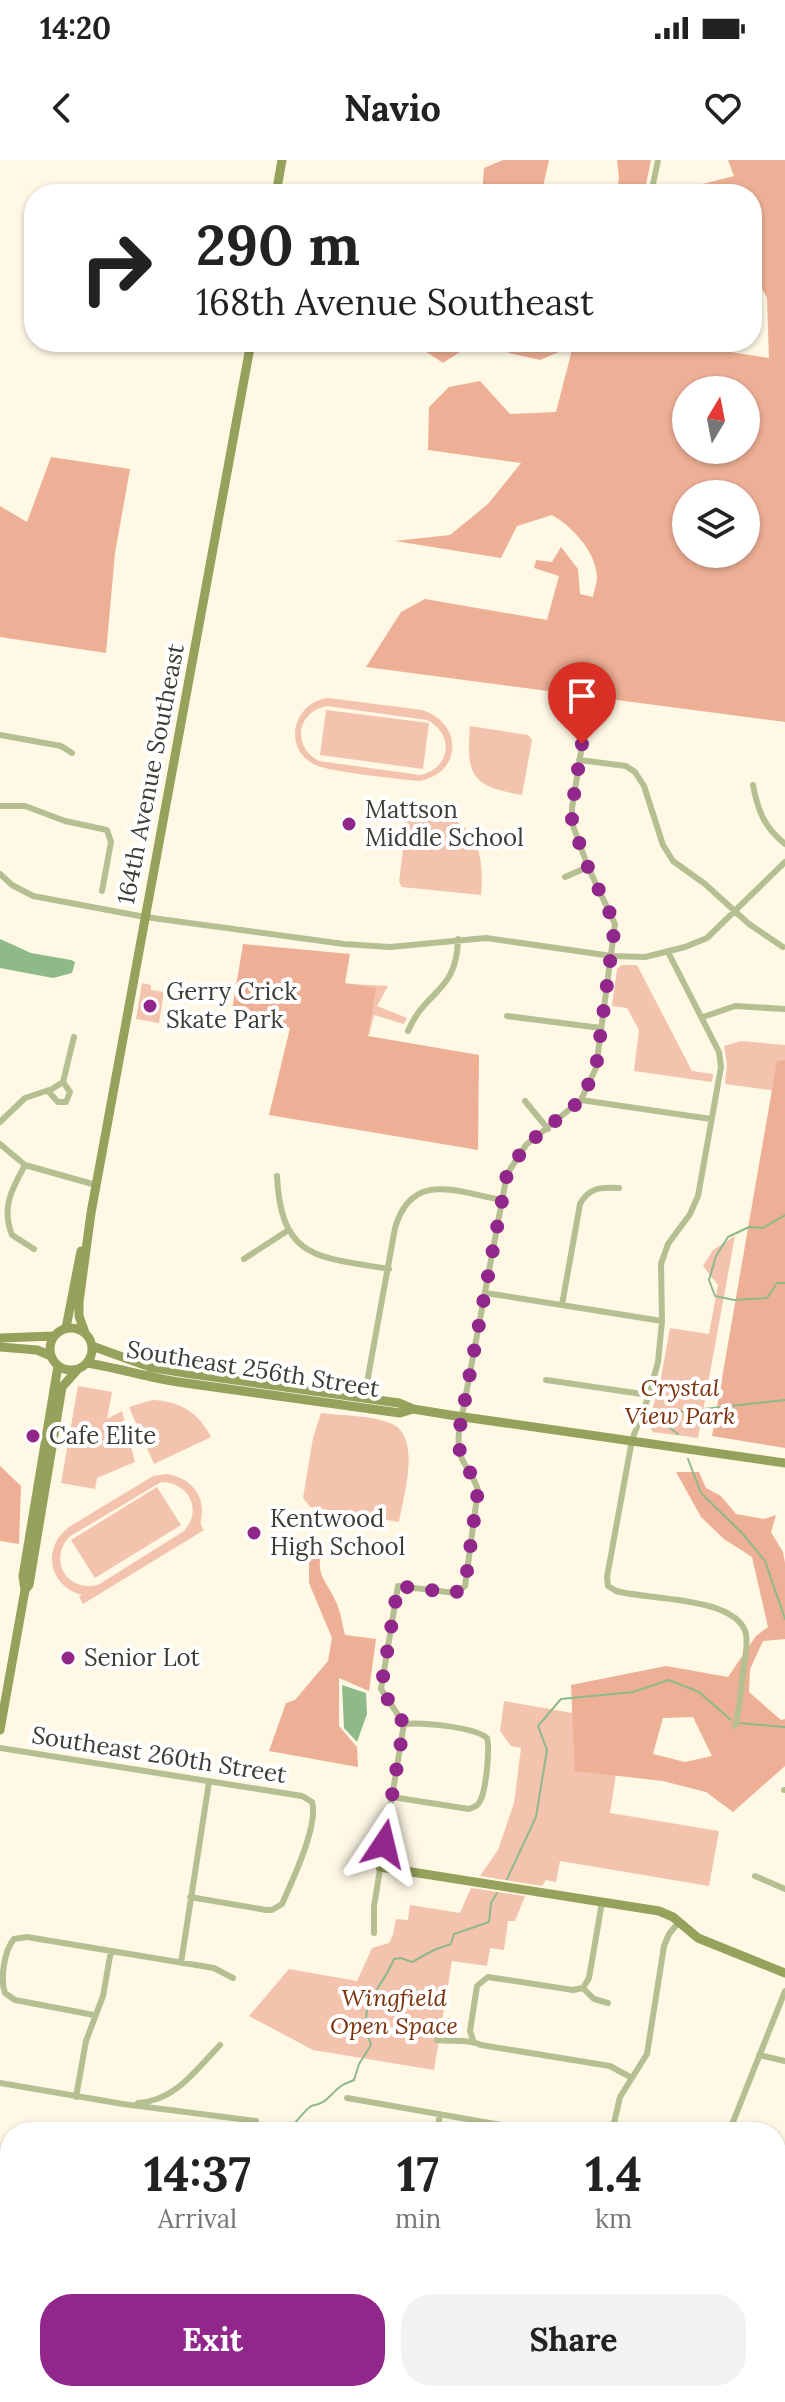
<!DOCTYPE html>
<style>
body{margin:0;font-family:Lora,serif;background:#f2f2f2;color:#222;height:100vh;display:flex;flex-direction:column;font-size:30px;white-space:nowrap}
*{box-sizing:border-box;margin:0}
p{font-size:26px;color:#767676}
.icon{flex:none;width:44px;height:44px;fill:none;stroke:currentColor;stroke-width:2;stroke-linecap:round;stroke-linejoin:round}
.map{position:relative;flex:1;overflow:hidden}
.side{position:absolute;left:0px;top:1962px;width:786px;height:280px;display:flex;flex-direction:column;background:#fff;border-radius:32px 32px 0 0;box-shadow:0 2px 6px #0004}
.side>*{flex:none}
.banner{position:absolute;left:24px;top:24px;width:738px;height:168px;border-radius:32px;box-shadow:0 2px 6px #0004;background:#fff;color:#222;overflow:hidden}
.needle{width:52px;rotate:10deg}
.buttons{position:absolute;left:672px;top:216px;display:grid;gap:16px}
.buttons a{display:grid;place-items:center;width:88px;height:88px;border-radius:50%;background:#fff;box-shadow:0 2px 6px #0004;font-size:40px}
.pin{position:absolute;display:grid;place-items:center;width:68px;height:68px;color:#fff;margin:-82px -34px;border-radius:50% 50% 50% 0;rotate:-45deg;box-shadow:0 0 8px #0007}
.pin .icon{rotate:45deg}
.me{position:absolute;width:88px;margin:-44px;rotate:10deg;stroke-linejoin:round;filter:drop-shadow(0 0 6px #0008)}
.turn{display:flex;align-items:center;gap:28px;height:168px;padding:0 40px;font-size:36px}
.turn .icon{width:104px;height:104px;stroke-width:2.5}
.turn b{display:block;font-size:56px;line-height:68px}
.eta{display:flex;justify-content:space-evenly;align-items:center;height:136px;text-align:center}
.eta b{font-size:48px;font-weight:700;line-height:56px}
.button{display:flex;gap:16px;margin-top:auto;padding:16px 40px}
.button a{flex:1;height:92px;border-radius:32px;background:#92278b;color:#fff;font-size:32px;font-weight:700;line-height:92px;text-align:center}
.button a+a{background:#f2f2f2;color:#222}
.status{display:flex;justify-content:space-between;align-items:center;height:56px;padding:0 40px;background:#fff;direction:ltr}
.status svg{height:22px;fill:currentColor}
header{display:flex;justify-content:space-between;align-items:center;height:104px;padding:0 40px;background:#fff;font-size:36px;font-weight:700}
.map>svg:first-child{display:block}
.green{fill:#f3c3ae;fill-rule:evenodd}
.forest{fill:#edaf95;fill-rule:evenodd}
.water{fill:#8eb988}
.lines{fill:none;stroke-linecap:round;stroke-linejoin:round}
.stream{stroke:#8eb988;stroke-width:2}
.street{stroke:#b6bf91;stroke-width:6}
.secondary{stroke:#96a25b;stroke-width:9}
.highway{stroke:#6d791e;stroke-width:11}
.route{stroke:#92278b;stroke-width:14;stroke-dasharray:0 25.2}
.poi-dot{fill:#92278b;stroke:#fff;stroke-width:3}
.labels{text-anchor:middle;stroke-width:8;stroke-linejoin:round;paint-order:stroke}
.street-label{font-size:24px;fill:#3f3d35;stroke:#fff}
.poi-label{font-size:24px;fill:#3f3d35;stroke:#fff;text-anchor:start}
.park-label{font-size:24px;font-style:italic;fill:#7d340e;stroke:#fff}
</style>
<div class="status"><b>14:20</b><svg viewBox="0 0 49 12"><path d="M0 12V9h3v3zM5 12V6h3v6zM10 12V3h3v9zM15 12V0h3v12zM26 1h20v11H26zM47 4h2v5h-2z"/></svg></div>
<header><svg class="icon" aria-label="back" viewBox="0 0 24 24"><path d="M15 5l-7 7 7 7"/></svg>Navio<svg class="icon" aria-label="heart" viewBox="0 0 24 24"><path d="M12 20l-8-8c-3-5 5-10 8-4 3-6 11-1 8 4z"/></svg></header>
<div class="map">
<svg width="785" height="2242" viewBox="0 0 785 2242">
<rect width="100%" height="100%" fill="#fef8e5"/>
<path class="green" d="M328 538 422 550C463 563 463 613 419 621 399 619 331 612 315 605 281 588 294 542 328 538ZM327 546 427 560C455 574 451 609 420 615L319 601C292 587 296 552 327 546Z
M326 550 429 563 423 609 320 595Z
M470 566 528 575 532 580 522 635C472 626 466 617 470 566Z
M408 648C467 656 486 674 481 735L402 727 399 722Z
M622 805H637L692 911 713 914 712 922 634 911 639 870 627 848 612 846 617 809Z
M142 823 151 825V830L164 832 159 863 136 859Z
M351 824 388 826 377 846 407 858 404 864 374 855 369 875 343 871Z
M741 881 785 885V932L725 924 727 904 724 886Z
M735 1076 698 1278 653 1272 648 1264 660 1223 670 1168 709 1174 718 1125 703 1106 713 1090Z
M78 1226 112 1232 107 1259 122 1251 135 1302 97 1318 95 1329 61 1323Z
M152 1240C180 1241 198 1252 211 1277L154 1304 129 1247Z
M321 1253C343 1256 370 1255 390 1263 423 1275 403 1337 399 1362L310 1347 303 1338 313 1278Z
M167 1314C186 1317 202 1330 202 1351 202 1360 198 1362 204 1370L83 1444 79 1437 82 1435C49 1426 41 1388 69 1367L153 1316ZM161 1322C189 1322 203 1350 184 1371L98 1425C67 1432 48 1401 69 1377Z
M157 1327 181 1365 95 1418 71 1380Z
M504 1541 624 1562 610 1653 719 1671 709 1726 560 1701 556 1722 546 1720 542 1726 480 1716 498 1690 514 1643 521 1588 511 1586 500 1571Z
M471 1728 525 1736 515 1761H508L504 1790 490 1788 487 1806 452 1801 434 1910 313 1890 249 1856 289 1809 357 1821 372 1788 389 1783 393 1775 396 1759 408 1760 410 1745 460 1753Z"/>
<path class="forest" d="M503 0H549L542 31 547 34H482L484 8Z
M617 0H651L644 34H616L619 18Z
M728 0H785V562L366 507 401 452 425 439 547 460 559 416 534 408 536 400 552 402 561 387 578 409 580 434 593 437C594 431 597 423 597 417 596 392 573 367 552 355L517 366 501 398 395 381 450 375 488 344 521 303 428 290 429 247 449 227 480 221 510 254 556 252 573 186 540 200 509 193 501 182H693V186L769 198 767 138 752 110V34H664L734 16ZM686 230H746V290H686ZM686 334H746V394H686Z
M418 182H475L443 203 419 187Z
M51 297 130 309 115 393 106 493 0 477V346L27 362Z
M243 784 350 794 345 823 376 828 368 876 479 895 478 990 269 955 290 868 232 850Z
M785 900V1288L712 1276 777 901Z
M0 1306 21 1326 19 1384 0 1381Z
M676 1312H699L706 1328 721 1336 736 1354 764 1359 776 1355 771 1372 783 1392 785 1403V1479L763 1481 750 1509 749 1532 781 1560 785 1559V1606L733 1652 706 1632 663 1621 575 1611 571 1525 666 1506 728 1517 756 1476 768 1467 752 1397 724 1379 701 1357ZM693 1557 712 1596 685 1602 653 1594 663 1558Z
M325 1386C312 1413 326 1419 336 1442 341 1452 342 1464 345 1475L376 1479 369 1531 339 1518V1566L357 1587 358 1607 269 1591 286 1543 295 1540 328 1501 332 1478 309 1423V1397Z"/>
<path class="water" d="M0 779 31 793 71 800 75 802 72 813 53 818 0 808Z
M342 1525 366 1533 367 1554 357 1582 344 1568Z"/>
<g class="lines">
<path class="stream" d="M785 1055 763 1068 749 1067 728 1077 716 1096 709 1120 715 1136 734 1140 767 1138 777 1123H785
M678 1274 670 1268 665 1260 668 1253 785 1240
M688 1299 701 1333 742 1373 765 1401 785 1459
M739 1563 785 1567
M507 1719 536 1657 547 1590 538 1566 561 1539 633 1532 669 1520 699 1532 731 1560
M287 1972C295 1964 301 1954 311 1946 327 1944 330 1934 341 1926 345 1923 350 1922 354 1920L359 1904 371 1885C356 1841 379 1835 394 1799L401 1798 412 1802 434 1790 451 1784 454 1774 489 1762 491 1743 497 1733
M0 2153 10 2155"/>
<path class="street" d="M651 34 658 0
M0 575 61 586 72 593
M579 600 626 606 635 612 644 626 663 685 673 701 705 724 749 764 783 787
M753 625C758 651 764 667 785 684
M0 646H25L65 661 107 670 111 682 102 731
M0 714 12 725 33 736 145 757 344 784 390 787 486 778 612 796 645 797 685 787 707 778 785 702
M565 717 588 707
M668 792 719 892 721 907 698 1036 690 1054 668 1084 661 1104 662 1161 658 1202 649 1235 632 1280 607 1417 608 1426 616 1431C647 1440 737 1436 746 1474 748 1485 745 1500 743 1511 741 1529 740 1549 735 1566
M507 856 601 868
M703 857 735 846 785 849
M408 871C426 829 457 833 458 779
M48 931 58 942H66L70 932 63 922
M581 940 711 959
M525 941 548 969
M0 962 25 938 52 929 63 922 74 877
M0 984 25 1005 96 1025
M25 1005C12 1029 1 1047 12 1075L34 1089
M277 1016C281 1100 318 1097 389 1109
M244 1099 287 1071
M486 1133 662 1161
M562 1145 580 1044C589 1027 602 1027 619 1028
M546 1220 649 1235
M364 1239 395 1068C412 1010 456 1032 502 1040
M0 1588 302 1636 312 1642C319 1665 292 1721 282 1744L272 1750H266L190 1737
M784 1630H785
M392 1637 469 1649C475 1646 477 1647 480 1641 486 1631 490 1589 487 1578 474 1567 422 1562 404 1564
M755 1716 785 1729
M374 1773V1746L404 1564 381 1529 398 1426 455 1433 465 1426 478 1330C469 1303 456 1304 459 1272L507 1014 526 985 581 940 596 908 615 764 588 707 572 663V648L585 567
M181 1803 209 1622
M583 1828 589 1818 602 1742
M94 1855 15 1840 5 1833C0 1819 4 1791 14 1779L27 1777 214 1808 233 1818
M437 1880C451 1882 469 1879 481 1885L610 1906 632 1918
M473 1880 470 1871 477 1826 488 1817 573 1830 583 1828 594 1839 608 1843
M759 1895 785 1901
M0 1923 123 1944 256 1961
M76 1937 86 1881 103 1836 111 1791
M347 1938 541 1972
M138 1943C175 1941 196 1910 220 1885
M437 1972 440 1954
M612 1972 620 1937 647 1894 664 1786 669 1774 678 1763
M729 1972 785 1831
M114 2242 115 2232
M206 2242 208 2232
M298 2242 306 2232
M390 2242 392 2232"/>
<path class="secondary" d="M276 34 282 0
M50 1189a21 21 0 1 1 42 0a21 21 0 1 1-42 0Z
M66 1168 81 1091
M85 1173 79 1156V1142L91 1053 251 182
M0 1178 54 1176
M92 1186 150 1207 185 1213 399 1243 413 1249 450 1255 785 1303
M0 1187 37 1190 51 1196
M87 1203C118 1208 147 1217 178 1222 252 1233 326 1243 400 1253L413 1249
M25 1430 23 1416 58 1206
M0 1570 25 1430 29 1425 62 1227 78 1209
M380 1707 659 1751 673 1757 698 1778 785 1813
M776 2108 785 2104
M501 2242 510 2232"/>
<path class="highway" d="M776 2170 785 2166
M776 2188 785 2184
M615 2242 638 2232
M655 2242 678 2232"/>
</g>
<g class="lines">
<path class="route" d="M384 1684 404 1564 381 1529 398 1426 455 1433 465 1426 478 1330C469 1303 457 1304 459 1272L507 1014 526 985 581 940 596 908 615 764 588 707 572 663V648L582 584"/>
</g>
<g class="poi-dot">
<circle cx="349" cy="664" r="8"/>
<circle cx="150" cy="846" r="8"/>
<circle cx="33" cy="1276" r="8"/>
<circle cx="254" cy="1373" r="8"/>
<circle cx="68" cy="1498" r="8"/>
</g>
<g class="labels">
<g class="street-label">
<text transform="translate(151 614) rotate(-79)" y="8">164th Avenue Southeast</text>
<text transform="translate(253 1209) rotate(9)" y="8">Southeast 256th Street</text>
<text transform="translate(159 1595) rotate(9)" y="8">Southeast 260th Street</text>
</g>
<g class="poi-label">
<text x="365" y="658">Mattson<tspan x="365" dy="28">Middle School</tspan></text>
<text x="166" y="840">Gerry Crick<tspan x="166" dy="28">Skate Park</tspan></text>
<text x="49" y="1284">Cafe Elite</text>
<text x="270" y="1367">Kentwood<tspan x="270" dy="28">High School</tspan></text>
<text x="84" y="1506">Senior Lot</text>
</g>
<g class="park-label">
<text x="680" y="1236">Crystal<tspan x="680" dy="28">View Park</tspan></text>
<text x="394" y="1846">Wingfield<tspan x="394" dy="28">Open Space</tspan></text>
</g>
</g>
</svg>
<div class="buttons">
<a><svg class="needle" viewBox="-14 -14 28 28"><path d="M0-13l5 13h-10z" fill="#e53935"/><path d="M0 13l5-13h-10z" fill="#767676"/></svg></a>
<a><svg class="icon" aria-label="layers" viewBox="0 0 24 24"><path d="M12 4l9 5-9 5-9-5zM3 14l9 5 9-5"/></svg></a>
</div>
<div class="pin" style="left:582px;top:584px;background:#d93025"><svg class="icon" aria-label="arrive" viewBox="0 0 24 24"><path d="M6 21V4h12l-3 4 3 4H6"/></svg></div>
<svg class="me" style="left:384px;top:1684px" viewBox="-20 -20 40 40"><path d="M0-17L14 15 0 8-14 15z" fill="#92278b" stroke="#fff" stroke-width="4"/></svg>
<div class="banner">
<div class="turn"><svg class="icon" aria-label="right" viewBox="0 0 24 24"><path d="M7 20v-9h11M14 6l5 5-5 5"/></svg><div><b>290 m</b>168th Avenue Southeast</div></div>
</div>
<section class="side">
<div class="eta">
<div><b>14:37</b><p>Arrival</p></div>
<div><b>17</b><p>min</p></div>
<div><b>1.4</b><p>km</p></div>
</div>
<div class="button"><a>Exit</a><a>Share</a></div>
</section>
</div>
